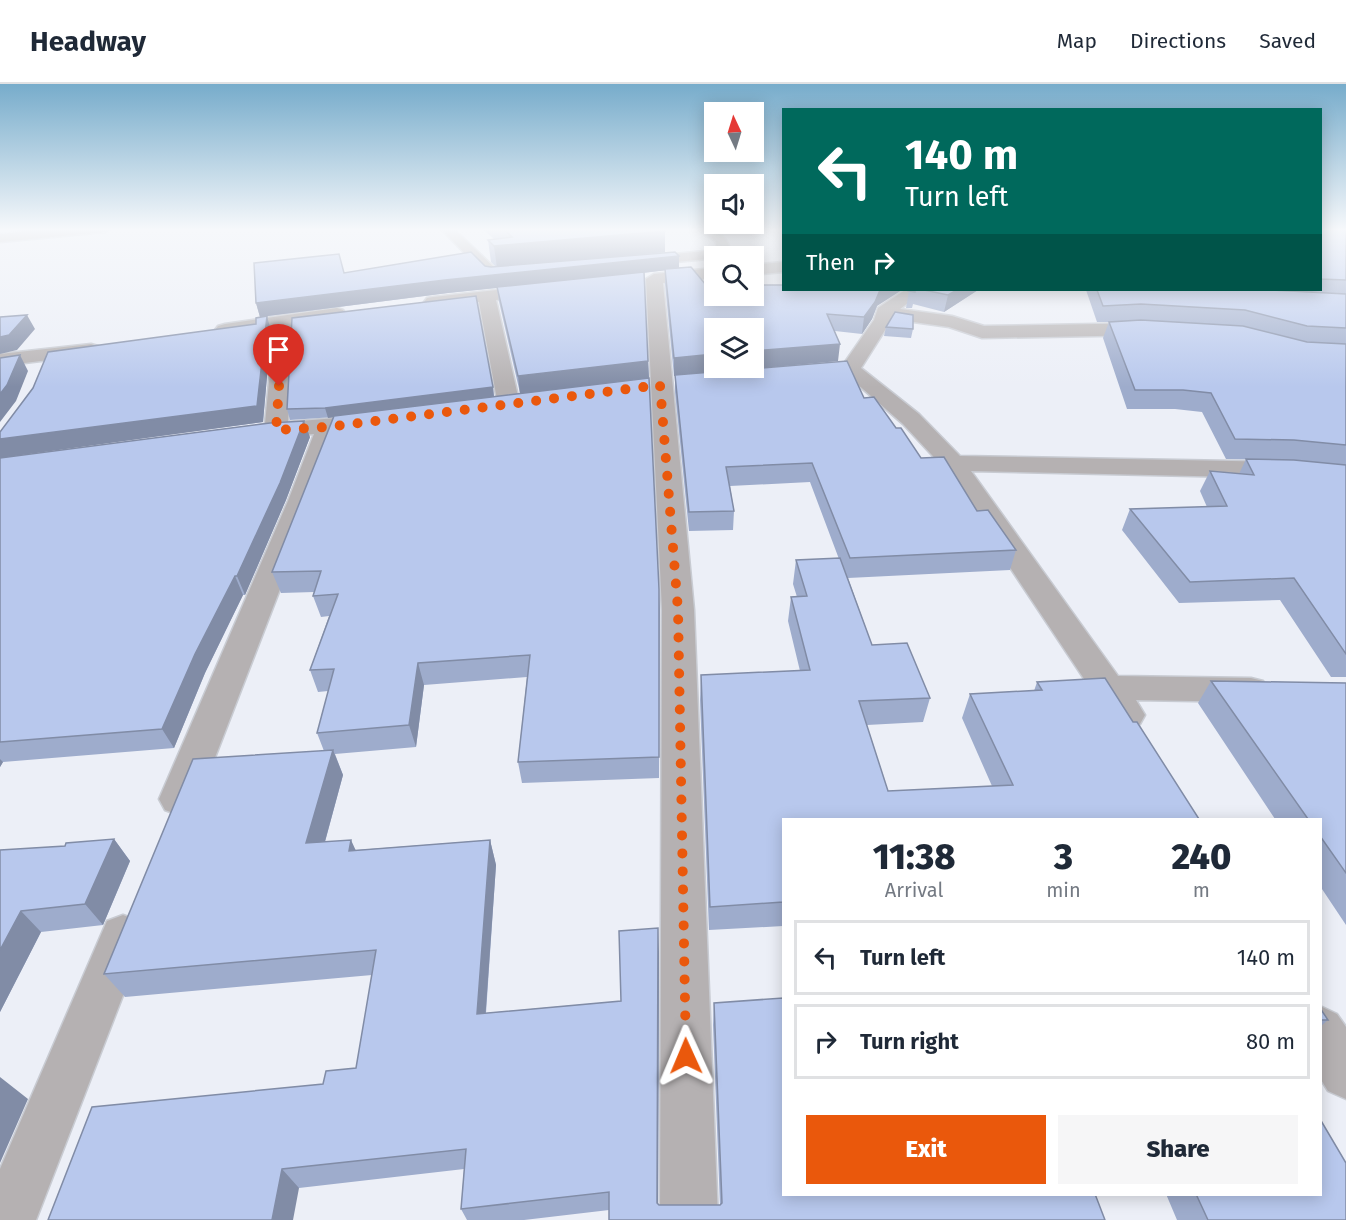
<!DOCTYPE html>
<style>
body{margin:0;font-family:"Fira Sans",sans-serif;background:#f6f6f7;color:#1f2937;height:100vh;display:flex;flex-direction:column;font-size:22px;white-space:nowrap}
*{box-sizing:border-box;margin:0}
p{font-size:20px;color:#747a83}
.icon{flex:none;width:33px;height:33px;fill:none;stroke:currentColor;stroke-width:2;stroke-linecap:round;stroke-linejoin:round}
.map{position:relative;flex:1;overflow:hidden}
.details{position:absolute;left:782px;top:734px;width:540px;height:378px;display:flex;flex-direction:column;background:#fff;border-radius:0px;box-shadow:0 3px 15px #0003}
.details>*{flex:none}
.hud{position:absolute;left:782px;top:24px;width:540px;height:183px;border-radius:0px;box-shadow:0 3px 15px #0003;background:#00695c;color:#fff;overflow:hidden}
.needle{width:39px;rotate:356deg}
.buttons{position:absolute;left:704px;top:18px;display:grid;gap:12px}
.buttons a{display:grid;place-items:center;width:60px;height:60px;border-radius:0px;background:#fff;box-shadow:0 3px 15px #0003;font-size:30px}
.pin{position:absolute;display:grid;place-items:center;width:51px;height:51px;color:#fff;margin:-62px -26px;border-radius:50% 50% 50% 0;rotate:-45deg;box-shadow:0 0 6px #0007}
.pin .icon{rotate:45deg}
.me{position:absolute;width:66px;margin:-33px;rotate:359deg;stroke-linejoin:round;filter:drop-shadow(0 0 4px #0008)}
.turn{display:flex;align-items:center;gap:21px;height:126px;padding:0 24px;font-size:27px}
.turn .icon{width:78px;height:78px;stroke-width:2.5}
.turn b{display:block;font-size:42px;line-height:51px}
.then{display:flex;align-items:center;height:57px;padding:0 24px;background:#0003;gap:12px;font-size:22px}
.eta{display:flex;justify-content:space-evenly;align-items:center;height:102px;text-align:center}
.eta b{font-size:36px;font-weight:800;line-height:42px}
.primary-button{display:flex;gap:12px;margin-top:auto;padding:12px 24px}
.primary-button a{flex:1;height:69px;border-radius:0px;background:#ea580c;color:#fff;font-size:24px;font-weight:800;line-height:69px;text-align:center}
.primary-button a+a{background:#f6f6f7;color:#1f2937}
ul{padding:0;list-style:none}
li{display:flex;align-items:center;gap:18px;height:75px;margin:0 12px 9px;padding:0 12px;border:3px solid #e0e1e3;border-radius:0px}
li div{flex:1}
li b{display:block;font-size:22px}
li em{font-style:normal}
header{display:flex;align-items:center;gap:36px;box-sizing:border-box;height:84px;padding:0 30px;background:#fff;border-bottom:2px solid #e0e1e3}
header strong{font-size:28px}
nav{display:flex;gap:33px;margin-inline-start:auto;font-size:21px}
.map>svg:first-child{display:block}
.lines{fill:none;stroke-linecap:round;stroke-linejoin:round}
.service-casing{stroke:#c8cbd2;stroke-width:3}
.minor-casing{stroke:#c8cbd2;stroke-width:3}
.service{fill:#b5b1b2;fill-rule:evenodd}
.minor{fill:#b5b1b2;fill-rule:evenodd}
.wall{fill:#9eaccc}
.shaded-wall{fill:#818ca6}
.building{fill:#b8c8ed;stroke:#818ca6;stroke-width:1.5}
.route{stroke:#ea580c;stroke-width:10;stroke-dasharray:0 18}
</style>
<header>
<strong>Headway</strong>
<nav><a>Map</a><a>Directions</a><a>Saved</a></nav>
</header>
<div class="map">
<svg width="1346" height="1136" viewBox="0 0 1346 1136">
<rect width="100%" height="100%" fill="#eceff7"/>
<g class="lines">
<defs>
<path id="service" d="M64 144H111L105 148 0 158V150Z
M440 144H453L497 186 503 187 505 190 503 193H488Z
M696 144C713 144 725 148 730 165L707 175 644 181 637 177 644 173 705 167 717 163 715 157Z"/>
<path id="minor" d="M783 178V188L753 191V181Z
M714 184V194L663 199 694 526 718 1136H660L662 526 646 195 654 190Z
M542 201 548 202 551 206 548 210 496 216 520 321 517 326 509 328 501 326 498 321 479 218 433 223 427 222 424 218 427 214 433 213Z
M905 206H925L900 225 952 232 984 242 1150 239 1157 241 1159 245 1157 249 1150 251 982 254 949 243 892 235 861 284 919 330 960 372 1283 378 1346 384V400L1283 394 971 387 1118 592 1251 594 1263 597 1268 606 1263 615 1251 618 1136 616 1145 631 1140 640 1127 644 1114 640 944 384 903 340 840 285 874 236 878 224Z
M337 224 343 226 346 230 343 234 293 242 288 338 373 331 381 333 385 338 381 343 338 348 314 417 199 715 193 726 179 731 165 726 159 715 288 417 314 350 263 354 255 352 251 347 255 342 265 340 274 245 225 252 218 250 215 246 218 242 225 240Z
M91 260 98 262 101 266 98 270 0 282V270Z
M123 831 139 837 146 852 36 1136H0V1085L107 837Z
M1320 922 1337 930 1346 943V1015L1328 1007 1320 994Z"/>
</defs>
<use href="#service" class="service-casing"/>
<use href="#minor" class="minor-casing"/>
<use href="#service" class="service"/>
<use href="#minor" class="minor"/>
</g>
<path class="wall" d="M482 144H663L665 147V168L679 184 706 201 877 222 872 235 862 250 835 247 838 277 758 284 864 314 896 344 921 374 977 427 1016 466 1010 486 848 494 872 561 930 614 923 638 867 641 888 707 992 702 962 634 970 610 1034 607 1037 598 1133 638 1199 735H783V842L709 846 700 616 701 591 800 587 788 537 791 513H797L793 500 796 476 839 475 810 398 730 402 734 427 733 446 689 447 675 308V291L674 292 665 201V186L644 189 660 526 659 694 522 699 518 678 527 593 424 601 416 663 335 670 343 691 325 758 356 766 490 756 496 781 486 929 621 917 659 868 658 1120 659 1121H720L713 941 714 919 1095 1110 609 1126 524 1136H467L461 1125 464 1085 299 1104 48 1136 356 984 372 891 125 913 104 890 324 667 317 649 328 607 318 608 310 586 329 532 321 533 313 512 314 508 281 509 272 488 334 333 290 336 287 325 493 303 494 313 520 309 499 218 497 204 448 209 260 233 256 219 344 189 485 182 491 183H496L491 178 488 156 494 155Z
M1320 144H1346V593H1331L1280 516 1179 519 1122 446 1130 425 1207 423 1200 407 1210 387 1239 390 1246 375 1283 376 1226 375 1202 328 1175 325H1127L1103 254 1109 238H1097L1086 206H1320Z
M911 206H978L944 228 913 220 912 224H906L909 207Z
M886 243 913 245 911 254 884 252Z
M271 247 263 338 9 372 310 353 286 416 245 511H243L205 589 174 664 3 678 0 683V348Z
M1211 597 1346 599V841L1320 802V735H1275L1198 619Z
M114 755 130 777 103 841 41 848 0 928V766L65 762Z
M1320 924 1328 936 1320 943Z
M1166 1110H1320L1346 1136H1177Z"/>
<path class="shaded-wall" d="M665 147V168L497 184 494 162Z
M679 172V185L448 209 260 233 256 219 445 196Z
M879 206H902L877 222 872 235 862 250 864 233Z
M957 206H978L944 228 948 211Z
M27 231 35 245 17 266 0 270V253Z
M267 232 271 247 263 338 0 374V355L257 322Z
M840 260 838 277 674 292V274L714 270V284H753V267Z
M20 271 28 287 16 317 0 338V310Z
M648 277 649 294 520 310 518 292Z
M493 303 494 313 328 334 325 324Z
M304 337 310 353 286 416 245 511 237 492Z
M235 492 243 511 205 589 174 664 162 645 195 570Z
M418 579 424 601 416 663 409 641Z
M333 666 343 691 318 783 306 759Z
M0 675 3 678 0 683Z
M114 755 130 777 103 841 85 820Z
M351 756 362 780 349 767Z
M490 756 496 781 484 952 477 930Z
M21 827 41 848 0 928V866Z
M658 844 659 868 658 1136 657 1119Z
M0 993 28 1015 0 1079Z
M282 1085 299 1104 293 1136H272Z"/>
<path class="building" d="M503 144H663L665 147 494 162 488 156 512 153Z
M1320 144H1325L1327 146 1346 144V196L1320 195Z
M471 168 485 182 491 183 675 168 679 172 445 196 256 219 254 179 339 170 344 189Z
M691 183 706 201H714V212H753V201H783V206H880L875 218 864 233 827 230 840 260 753 267V244H714V270L674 274 665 185Z
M644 188 648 277 518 292 497 203Z
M911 206H915V208L909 207Z
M924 206H957L948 211Z
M1097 206H1271L1346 210V244L1307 242 1245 226 1141 220 1103 222Z
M476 212 493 303 325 324 287 325 292 234Z
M895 228 913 231V245L886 243Z
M27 231 9 251 0 253V233Z
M267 232 257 322 0 355V348L33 304 48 268 256 240V234Z
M1141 236 1243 242 1307 258 1346 260V361L1294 356 1235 355 1211 309 1183 306H1135L1109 238Z
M20 271 7 301 0 310V274Z
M847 277 864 314 874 313 896 344H901L921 374 944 373 977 427 988 426 1016 466 850 474 812 379 726 383 734 427 689 428 675 291Z
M649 294 659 505V673L518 678 530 571 418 579 409 641 317 649 334 585 310 586 338 510 313 512 321 487 272 488 334 332Z
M304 337 280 399 237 492H235L195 570 162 645 0 658V374L270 339Z
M1246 375 1294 376 1346 381V570L1294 494 1190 498 1130 425 1227 422 1210 387 1254 391Z
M840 474 872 561 907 559 930 614 859 617 888 707 1013 701 970 610 1042 606 1037 598 1105 594 1133 638H1137L1199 735H783V818L710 823 701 591 810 586 791 513 807 512 796 476Z
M1211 597 1346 599V789L1320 752V735H1308Z
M333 666 306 759 351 756 349 767 490 756 477 930 621 917 619 847 658 844 657 1119 659 1121H720L722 1119 714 919 783 914V1110H1095L1105 1136H609V1108L461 1125 466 1065 282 1085 272 1136H48L92 1023 323 1000 326 987 356 984 376 866 104 890 193 675Z
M114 755 85 820 21 827 0 866V766L65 762 66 759Z
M1320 924 1328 936H1320Z
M1320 1035 1346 1079V1136H1208L1196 1110H1320Z"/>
<linearGradient id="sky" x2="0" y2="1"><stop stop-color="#77accb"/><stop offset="0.48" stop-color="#f6f8fb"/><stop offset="1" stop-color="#f6f8fb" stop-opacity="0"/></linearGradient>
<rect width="1346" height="303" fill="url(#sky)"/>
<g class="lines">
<path class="route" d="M279 302 276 346 328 343 660 301 678 526 686 972"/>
</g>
</svg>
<div class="buttons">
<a><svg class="needle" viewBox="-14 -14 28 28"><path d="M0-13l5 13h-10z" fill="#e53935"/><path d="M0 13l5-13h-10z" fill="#747a83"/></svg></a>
<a><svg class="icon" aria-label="sound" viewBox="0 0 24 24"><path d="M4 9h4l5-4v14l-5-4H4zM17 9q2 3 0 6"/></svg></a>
<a><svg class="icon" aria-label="search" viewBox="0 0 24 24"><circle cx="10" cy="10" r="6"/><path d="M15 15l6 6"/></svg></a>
<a><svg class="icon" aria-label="layers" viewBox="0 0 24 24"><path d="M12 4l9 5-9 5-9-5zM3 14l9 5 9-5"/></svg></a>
</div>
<div class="pin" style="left:279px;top:302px;background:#d93025"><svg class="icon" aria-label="arrive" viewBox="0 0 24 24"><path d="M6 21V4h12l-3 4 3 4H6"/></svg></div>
<svg class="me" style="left:686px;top:972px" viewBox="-20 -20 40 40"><path d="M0-17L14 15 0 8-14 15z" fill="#ea580c" stroke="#fff" stroke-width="4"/></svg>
<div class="hud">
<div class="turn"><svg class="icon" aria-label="left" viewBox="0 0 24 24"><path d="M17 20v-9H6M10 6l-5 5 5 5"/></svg><div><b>140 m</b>Turn left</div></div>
<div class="then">Then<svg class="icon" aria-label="right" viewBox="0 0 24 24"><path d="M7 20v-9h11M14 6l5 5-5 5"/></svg></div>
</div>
<section class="details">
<div class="eta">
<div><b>11:38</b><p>Arrival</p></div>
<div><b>3</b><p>min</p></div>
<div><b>240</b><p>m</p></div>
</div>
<ul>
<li><svg class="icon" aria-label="left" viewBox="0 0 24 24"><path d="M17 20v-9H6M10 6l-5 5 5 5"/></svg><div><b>Turn left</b></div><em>140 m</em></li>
<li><svg class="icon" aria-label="right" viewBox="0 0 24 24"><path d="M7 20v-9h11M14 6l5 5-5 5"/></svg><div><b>Turn right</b></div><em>80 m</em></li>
</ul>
<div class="primary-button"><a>Exit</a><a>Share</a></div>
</section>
</div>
